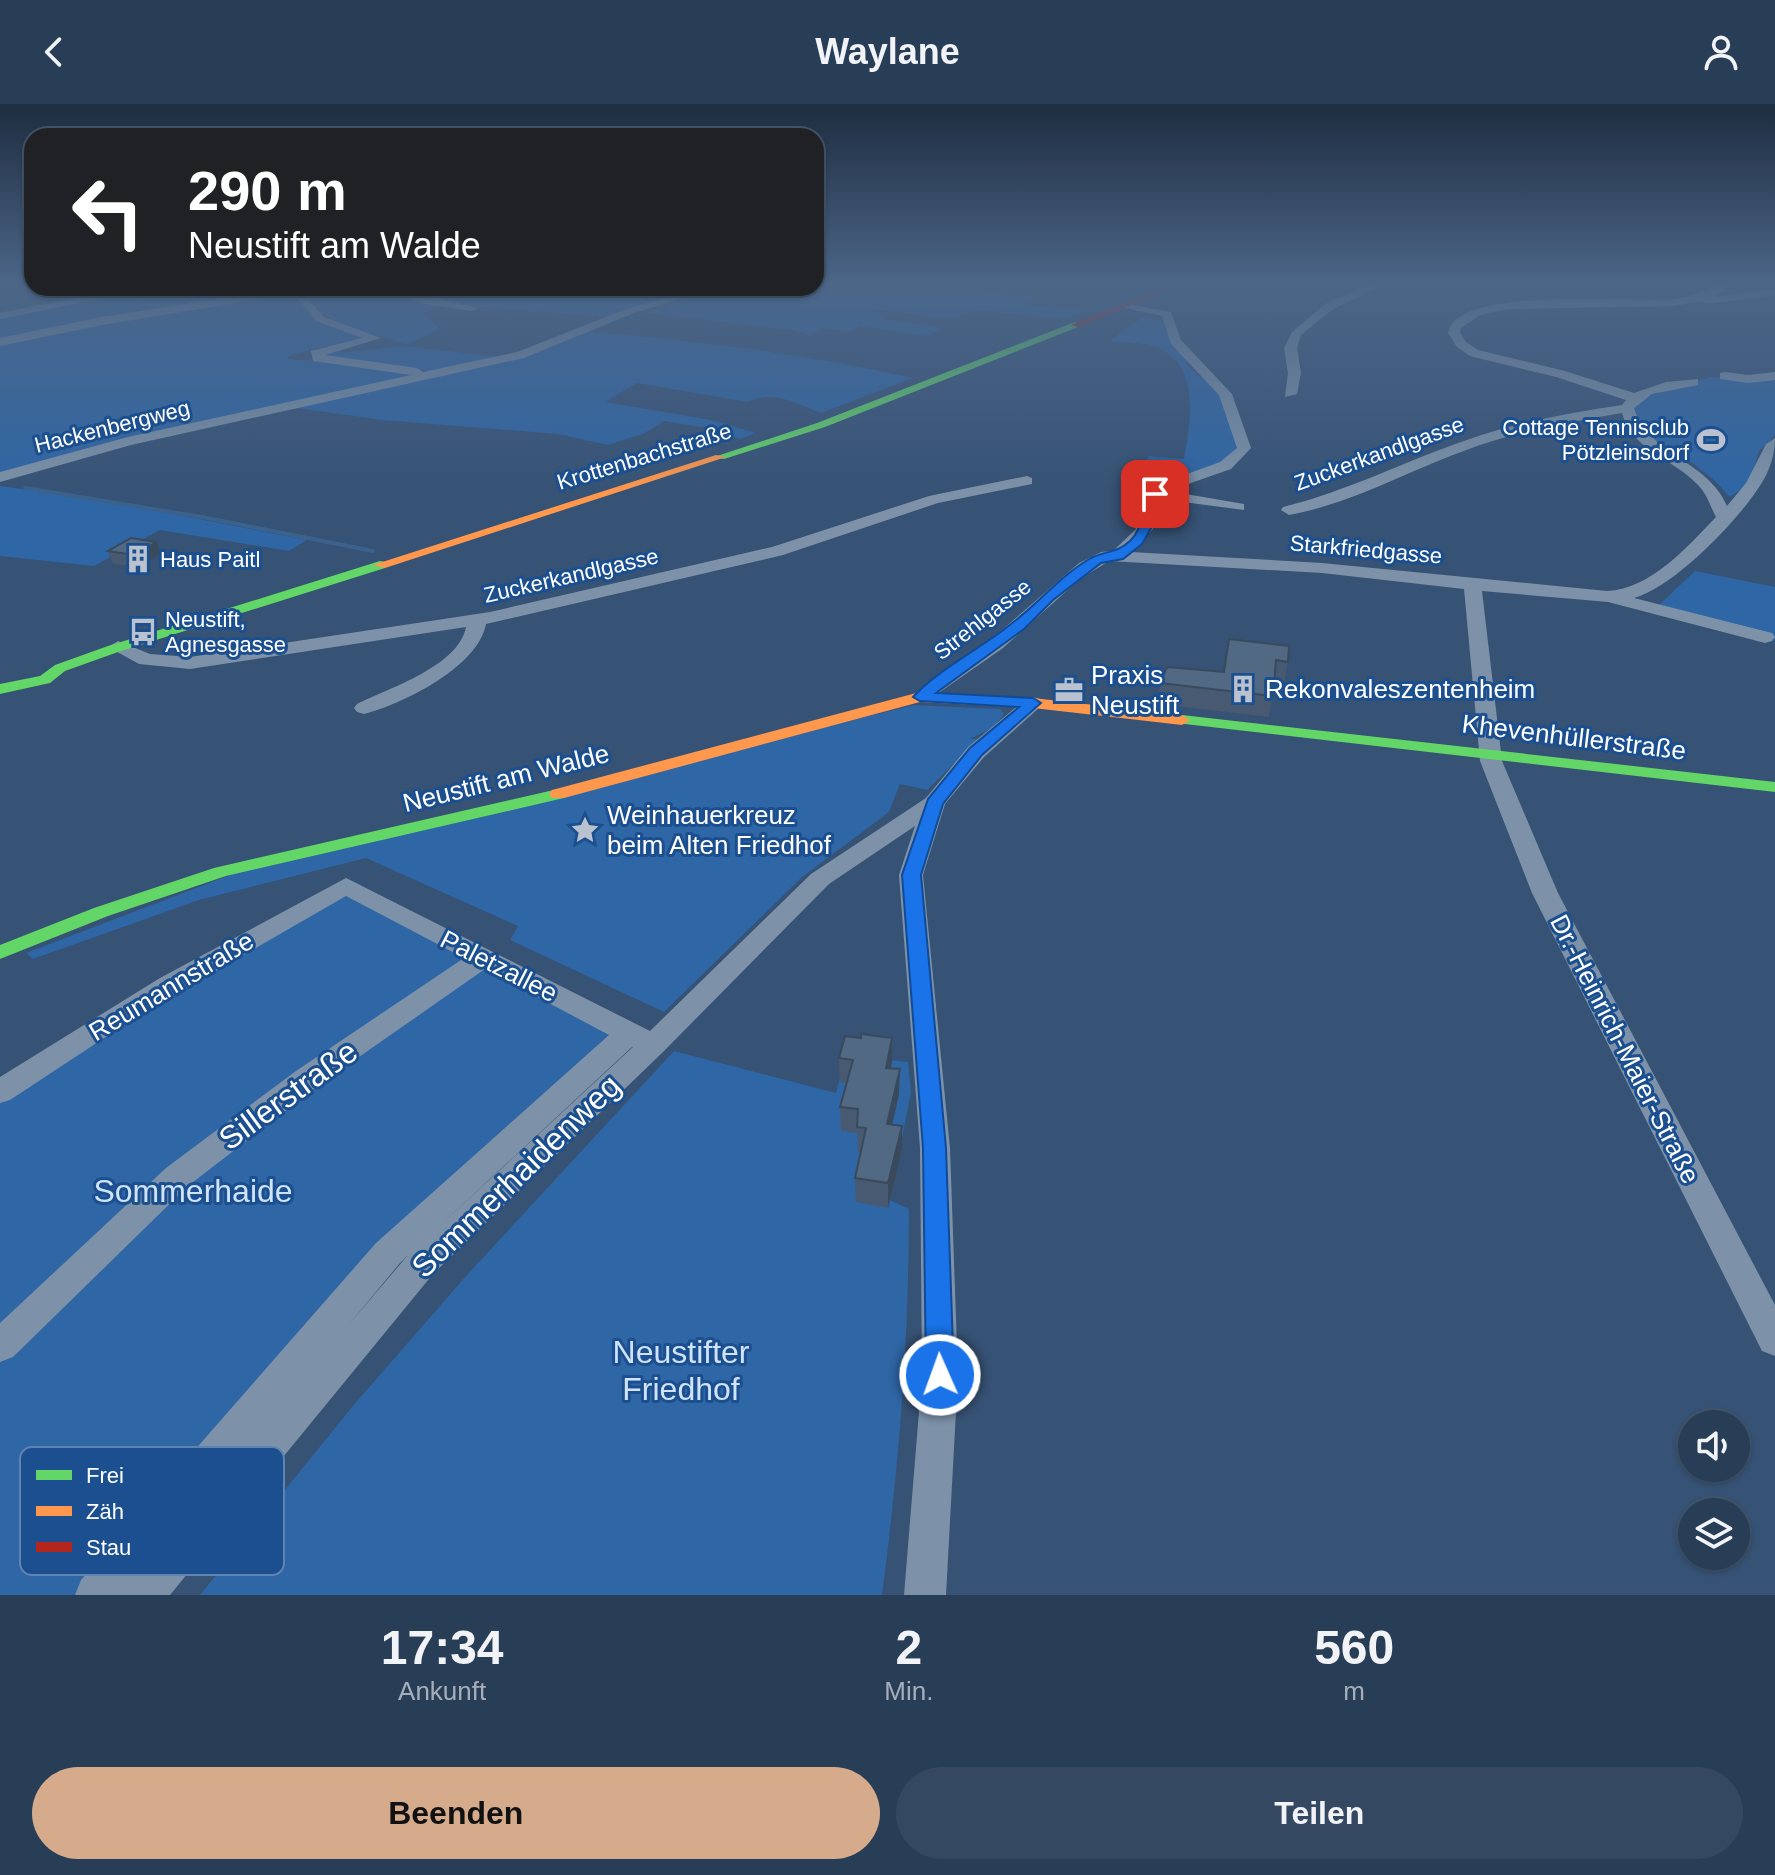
<!DOCTYPE html>
<html lang="de">
<meta charset="utf-8">
<style>
body{margin:0;font-family:Arial,sans-serif;background:#344961;color:#f1f3f6;height:100vh;display:flex;flex-direction:column;font-size:30px;white-space:nowrap}
*{box-sizing:border-box;margin:0}
p{font-size:26px;color:#a5aeba}
.icon{flex:none;width:44px;height:44px;fill:none;stroke:currentColor;stroke-width:2;stroke-linecap:round;stroke-linejoin:round}
.map{position:relative;height:1491px;overflow:hidden}
.sheet{display:flex;flex-direction:column;background:#283e57;flex:1}
.sheet>*{flex:none}
.guide{position:absolute;left:24px;top:24px;width:800px;height:168px;border-radius:24px;box-shadow:0 2px 6px #0004,0 0 0 2px #44576d;background:#202124;color:#fff;overflow:hidden}
.buttons{position:absolute;left:1678px;top:1306px;display:grid;gap:16px}
.buttons a{display:grid;place-items:center;width:72px;height:72px;border-radius:50%;background:#283e57;box-shadow:0 2px 6px #0004,0 0 0 2px #44576d;font-size:40px}
.pin{position:absolute;display:grid;place-items:center;width:68px;height:68px;color:#fff;margin:-34px;border-radius:16px;box-shadow:0 4px 12px #0006}
.me{position:absolute;width:88px;margin:-44px;rotate:358deg;stroke-linejoin:round;filter:drop-shadow(0 0 6px #0008)}
.turn{display:flex;align-items:center;gap:28px;height:168px;padding:0 32px;font-size:36px}
.turn .icon{width:104px;height:104px;stroke-width:2.5}
.turn b{display:block;font-size:56px;line-height:68px}
.eta{display:flex;justify-content:space-evenly;align-items:center;height:136px;text-align:center}
.eta b{font-size:48px;font-weight:600;line-height:56px}
.button{display:flex;gap:16px;margin-top:auto;padding:16px 32px}
.button a{flex:1;height:92px;border-radius:48px;background:#d6ab8b;color:#111;font-size:32px;font-weight:600;line-height:92px;text-align:center}
.button a+a{background:#344961;color:#f1f3f6}
header{display:flex;justify-content:space-between;align-items:center;height:104px;padding:0 32px;background:#283e57;font-size:36px;font-weight:600}
.map>svg:first-child{display:block}
.green{fill:#2f66a5}
.lines{fill:none;stroke-linecap:round;stroke-linejoin:round}
.stream{stroke:#3b618d;stroke-width:4}
.street{fill:#7d92a8;fill-rule:evenodd}
.fast{fill:#63d668;fill-rule:evenodd}
.slow{fill:#ff974d;fill-rule:evenodd}
.jam{fill:#b3261e;fill-rule:evenodd}
.wall{fill:#475a72}
.shaded-wall{fill:#394a5c}
.building{fill:#526984;stroke:#394a5c;stroke-width:2}
.route{fill:#1a73e8;stroke:#114b97;stroke-width:2}
.labels{text-anchor:middle;stroke-width:6;stroke-linejoin:round;paint-order:stroke}
.far-street-label{font-size:22px;fill:#fff;stroke:#1b4f8f}
.far-poi-label{font-size:22px;fill:#fff;stroke:#1b4f8f;text-anchor:start}
.poi-label{font-size:26px;fill:#fff;stroke:#1b4f8f;text-anchor:start}
.street-label{font-size:26px;fill:#fff;stroke:#1b4f8f}
.near-street-label{font-size:32px;fill:#fff;stroke:#1b4f8f}
.near-park-label{font-size:32px;fill:#cfe3fa;stroke:#1b4f8f}
.key{fill:#1b4f8f;stroke:#5f84b1;stroke-width:2}
.key-label{font-size:22px;fill:#fff}
</style>
<header><svg class="icon" aria-label="back" viewBox="0 0 24 24"><path d="M15 5l-7 7 7 7"/></svg>Waylane<svg class="icon" aria-label="person" viewBox="0 0 24 24"><circle cx="12" cy="8" r="4"/><path d="M4 21q1-7 8-7t8 7"/></svg></header>
<div class="map">
<svg width="1775" height="1491" viewBox="0 0 1775 1491">
<rect width="100%" height="100%" fill="#365274"/>
<path class="green" d="M816 179H983L975 187 1037 193 1026 201 1085 207 1064 215 979 206 950 215 877 205 871 208 886 211 882 215 941 224 927 232 859 222 850 228 824 224 810 231 792 226 647 209 698 190 689 189 697 184H816Z
M119 184H148L125 189 136 195 201 184H226L233 196 314 184H372L438 202 423 209 440 225 408 240 352 225 304 201 319 218 361 232 360 235 293 250 287 255 344 259 415 272 0 371V208Z
M383 184H691L609 213 447 200Z
M1143 213 1165 218 1170 236 1189 257 1185 259 1200 273H1209L1220 284 1241 343C1213 368 1170 390 1132 384L1149 352 1184 355C1190 319 1201 266 1161 245 1148 238 1125 239 1110 237Z
M590 228C700 237 806 250 913 274L821 309C797 300 773 285 748 298L637 279 605 298 711 316 756 329 740 335 713 325 664 317 645 329 608 341 558 330 383 316 290 303 533 250Z
M400 242 503 253 430 267 322 252 340 245 342 249Z
M1711 273 1760 277 1775 275V331L1759 347 1749 380 1730 393 1714 376 1691 358 1642 328 1632 304 1638 295Z
M0 382 101 396 307 436 289 447 160 426 94 462 0 452Z
M1695 467 1775 483V538L1772 530 1659 501Z
M914 601 1000 605 1004 610 994 623 970 635H980L927 686 900 680 889 708 801 774 664 908 510 836 518 822 366 754 199 796 33 855 26 849 238 768Z
M349 775 635 924 393 1152 102 1491H0V982L235 838Z
M674 947 836 989 845 954 859 953 908 958 911 988 890 1096 909 1105C909 1234 899 1363 882 1491H200L352 1303 466 1172Z"/>
<g class="lines">
<path class="stream" d="M25 384 202 413 373 447"/>
<path class="street" d="M1372 179H1387L1333 205 1301 231 1297 244 1301 269 1297 290 1285 293 1288 269 1284 244 1292 228 1325 200Z
M1721 179H1734L1714 193 1775 185V191L1706 200 1701 197 1673 202 1508 205 1480 211 1461 224 1460 229 1466 238 1478 246 1565 267 1634 289 1666 278 1698 275V281L1652 290 1634 304C1648 351 1708 356 1727 402L1746 379 1766 340 1775 334C1775 350 1770 366 1761 380 1739 416 1674 483 1634 494L1772 529 1775 533 1772 537 1765 539 1608 498 1482 487 1502 657 1558 789 1775 1201V1252L1762 1247 1532 789 1480 657 1464 485 1322 469 1109 457 1080 475 1003 544 927 597H913L910 593 1002 526 1079 459 1101 448 1113 447 1136 425 1145 392 1154 382 1220 358 1237 344 1219 291 1171 240 1162 212 1122 203V199L1171 208 1181 236 1232 290 1251 344 1231 365 1168 387 1244 400V406L1160 395 1153 425 1131 448 1322 459 1607 487C1651 485 1687 443 1716 413 1710 402 1707 390 1698 381 1673 354 1632 347 1622 309 1567 318 1513 328 1461 348 1404 369 1350 400 1289 411L1281 406 1283 403C1348 387 1405 357 1467 336 1517 318 1570 309 1622 301L1626 296 1556 273 1470 252 1457 243 1448 229C1457 180 1636 200 1676 195 1693 192 1706 188 1721 179Z
M130 184H153L0 215V209Z
M289 184H315L302 189 324 213 381 234 325 251 417 264 423 268 517 248 626 205 666 194 686 184H699L681 195 634 209 524 254 131 341 0 378V368L128 333 411 271 313 257 311 247 362 234 316 217 298 195 290 190 102 221 0 242V234L102 213Z
M375 184H392L478 204 472 207 429 201Z
M1725 268 1748 271 1775 268V276L1748 279 1720 275V269Z
M1027 372 1032 374V380L938 399 783 451 486 520C478 563 403 600 364 610L357 608 354 604 357 600C389 584 459 562 466 523L190 565 139 560 108 543 118 537 150 550 190 553 490 508 772 443 929 392Z
M1033 593 1040 595 1043 599 1040 603 984 653 945 700 923 771 950 1044 958 1271 946 1491H904L922 1271 920 1044 899 771 915 722 829 780 663 948 433 1170 170 1491H75L81 1476 376 1139 609 931 485 865 316 983 188 1082 13 1253 0 1258V1219L166 1064 296 967 464 854 346 792 136 913 10 996 0 999V973L160 874 346 774 650 927 811 770 926 694 968 643 1026 595ZM632 943H633L436 1125ZM408 1151 345 1225 400 1159Z"/>
<path class="fast" d="M1075 218 1078 223 825 323 724 355 714 353 817 319Z
M380 457 385 458V464L118 548 65 567 50 579 0 590V580L40 572 55 561 108 542Z
M1182 611 1775 678V688L1176 619 1174 616 1176 613Z
M558 685 564 686 567 690 564 694 226 772 108 812 0 855V841L94 804 214 764Z"/>
<path class="slow" d="M716 351 726 353 385 464 373 461Z
M920 588 1033 594 1182 611 1190 616 1182 621 1033 604 920 598 564 694H552L549 690 552 686Z"/>
<path class="jam" d="M1174 179H1185L1078 223 1071 221Z"/>
</g>
<path class="wall" d="M108 447 161 450 139 463 113 460Z
M1229 535 1288 558 1284 579 1274 577 1269 613 1158 600 1160 579 1224 568Z
M861 934 892 958 891 964 899 990 892 1020 902 1022V1046L888 1104 856 1098 855 1074 861 1048H858L857 1029 841 1027 840 1003 846 979 840 978 839 954Z"/>
<path class="shaded-wall" d="M156 438 161 450 139 463 134 451Z
M892 934V958L886 988V964Z
M900 965 899 990 887 1044V1020Z
M902 1022V1046L888 1104V1079Z"/>
<path class="building" d="M131 434 156 438 134 451 108 447Z
M1229 535 1289 542 1288 558 1276 556 1273 592 1160 579 1167 563 1224 568Z
M861 930 892 934 886 964 900 965 887 1020 902 1022 888 1079 855 1074 866 1024 857 1023 858 1005 840 1003 853 956 839 954 845 932 861 934Z"/>
<linearGradient id="sky" x2="0" y2="1"><stop stop-color="#1e2d40"/><stop offset="0.46" stop-color="#4c6688"/><stop offset="1" stop-color="#4c6688" stop-opacity="0"/></linearGradient>
<rect width="1775" height="388" fill="url(#sky)"/>
<path class="route" d="M1151 388 1161 390 1157 396 1154 419 1142 440 1123 455 1101 459 1053 496 1024 525 936 589 1033 594 1041 599 982 651 943 700 921 771 946 1044 954 1271 950 1280 940 1283 930 1280 926 1271 923 1044 902 771 928 695 970 644 1019 603 920 597 913 593C936 567 983 543 1011 520 1038 500 1061 471 1091 454 1105 447 1117 449 1130 437 1145 423 1140 403 1151 388Z"/>
<defs>
<symbol id="stadium-bare" viewBox="-9 -9 18 18"><path d="M0-5a6.5 5 0 1 0 0 10a6.5 5 0 1 0 0-10ZM-3.5-1.8h7v3.6h-7Z" fill="#b9c2ce" stroke="#1b4f8f" stroke-width="2.5" paint-order="stroke"/></symbol>
<symbol id="building-bare" viewBox="-9 -9 18 18"><path d="M-4-6H4V6H1V3H-1V6H-4ZM-2.5-4.3h1.7v1.8h-1.7ZM.8-4.3h1.7v1.8H.8ZM-2.5-1h1.7V.8h-1.7ZM.8-1h1.7V.8H.8Z" fill="#b9c2ce" stroke="#1b4f8f" stroke-width="2.5" paint-order="stroke"/></symbol>
<symbol id="bus-bare" viewBox="-9 -9 18 18"><path d="M-5-6H5V4H4V6H2V4H-2V6H-4V4H-5ZM-3.5-4V0h7V-4ZM-3.5 1.2v1.5H-2V1.2ZM2 1.2v1.5H3.5V1.2Z" fill="#b9c2ce" stroke="#1b4f8f" stroke-width="2.5" paint-order="stroke"/></symbol>
<symbol id="office-bare" viewBox="-9 -9 18 18"><path d="M-6-3h4V-5.5h4V-3h4V5H-6ZM-1-4.5V-3h2v-1.5ZM-6 0V1H6V0Z" fill="#b9c2ce" stroke="#1b4f8f" stroke-width="2.5" paint-order="stroke"/></symbol>
<symbol id="sight-bare" viewBox="-9 -9 18 18"><path d="M0-6L1.8-2.2L6-1.7L2.9 1.2L3.7 5.4L0 3.3L-3.7 5.4L-2.9 1.2L-6-1.7L-1.8-2.2Z" fill="#b9c2ce" stroke="#1b4f8f" stroke-width="2.5" paint-order="stroke"/></symbol>
</defs>
<g fill-rule="evenodd">
<use href="#stadium-bare" x="1691" y="316" width="40" height="40"/>
<use href="#building-bare" x="118" y="435" width="40" height="40"/>
<use href="#bus-bare" x="123" y="508" width="40" height="40"/>
<use href="#building-bare" x="1223" y="565" width="40" height="40"/>
<use href="#office-bare" x="1049" y="566" width="40" height="40"/>
<use href="#sight-bare" x="565" y="706" width="40" height="40"/>
</g>
<g class="labels">
<g class="far-street-label">
<text transform="translate(112 322) rotate(-14)" y="8">Hackenbergweg</text>
<text transform="translate(1379 349) rotate(-20)" y="8">Zuckerkandlgasse</text>
<text transform="translate(644 352) rotate(-17)" y="8">Krottenbachstraße</text>
<text transform="translate(1366 445) rotate(5)" y="8">Starkfriedgasse</text>
<text transform="translate(571 471) rotate(-13)" y="8">Zuckerkandlgasse</text>
<text transform="translate(982 515) rotate(-38)" y="8">Strehlgasse</text>
</g>
<g class="far-poi-label">
<text x="1689" y="331" text-anchor="end">Cottage Tennisclub<tspan x="1689" dy="25">Pötzleinsdorf</tspan></text>
<text x="160" y="463">Haus Paitl</text>
<text x="165" y="523">Neustift,<tspan x="165" dy="25">Agnesgasse</tspan></text>
</g>
<g class="poi-label">
<text x="1091" y="580">Praxis<tspan x="1091" dy="30">Neustift</tspan></text>
<text x="1265" y="594">Rekonvaleszentenheim</text>
<text x="607" y="720">Weinhauerkreuz<tspan x="607" dy="30">beim Alten Friedhof</tspan></text>
</g>
<g class="street-label">
<text transform="translate(1574 633) rotate(7)" y="9">Khevenhüllerstraße</text>
<text transform="translate(506 674) rotate(-14)" y="9">Neustift am Walde</text>
<text transform="translate(499 862) rotate(27)" y="9">Paletzallee</text>
<text transform="translate(171 882) rotate(-31)" y="9">Reumannstraße</text>
<text transform="translate(1625 945) rotate(63)" y="9">Dr.-Heinrich-Maier-Straße</text>
</g>
<g class="near-street-label">
<text transform="translate(288 991) rotate(-36)" y="11">Sillerstraße</text>
<text transform="translate(516 1072) rotate(-44)" y="11">Sommerhaidenweg</text>
</g>
<g class="near-park-label">
<text x="193" y="1098">Sommerhaide</text>
<text x="681" y="1259">Neustifter<tspan x="681" dy="37">Friedhof</tspan></text>
</g>
</g>
<rect x="20" y="1343" width="264" height="128" rx="12" class="key"/>
<rect x="36" y="1366" width="36" height="10" fill="#63d668"/>
<rect x="36" y="1402" width="36" height="10" fill="#ff974d"/>
<rect x="36" y="1438" width="36" height="10" fill="#b3261e"/>
<g class="key-label">
<text x="86" y="1379">Frei</text>
<text x="86" y="1415">Zäh</text>
<text x="86" y="1451">Stau</text>
</g>
</svg>
<div class="buttons">
<a><svg class="icon" aria-label="sound" viewBox="0 0 24 24"><path d="M4 9h4l5-4v14l-5-4H4zM17 9q2 3 0 6"/></svg></a>
<a><svg class="icon" aria-label="layers" viewBox="0 0 24 24"><path d="M12 4l9 5-9 5-9-5zM3 14l9 5 9-5"/></svg></a>
</div>
<div class="pin" style="left:1155px;top:390px;background:#d93025"><svg class="icon" aria-label="arrive" viewBox="0 0 24 24"><path d="M6 21V4h12l-3 4 3 4H6"/></svg></div>
<svg class="me" style="left:940px;top:1271px" viewBox="-20 -20 40 40"><circle r="17" fill="#1a73e8" stroke="#fff" stroke-width="3"/><path d="M0-11L8 9 0 5-8 9z" fill="#fff"/></svg>
<div class="guide">
<div class="turn"><svg class="icon" aria-label="left" viewBox="0 0 24 24"><path d="M17 20v-9H6M10 6l-5 5 5 5"/></svg><div><b>290 m</b>Neustift am Walde</div></div>
</div>
</div>
<section class="sheet">
<div class="eta">
<div><b>17:34</b><p>Ankunft</p></div>
<div><b>2</b><p>Min.</p></div>
<div><b>560</b><p>m</p></div>
</div>
<div class="button"><a>Beenden</a><a>Teilen</a></div>
</section>
